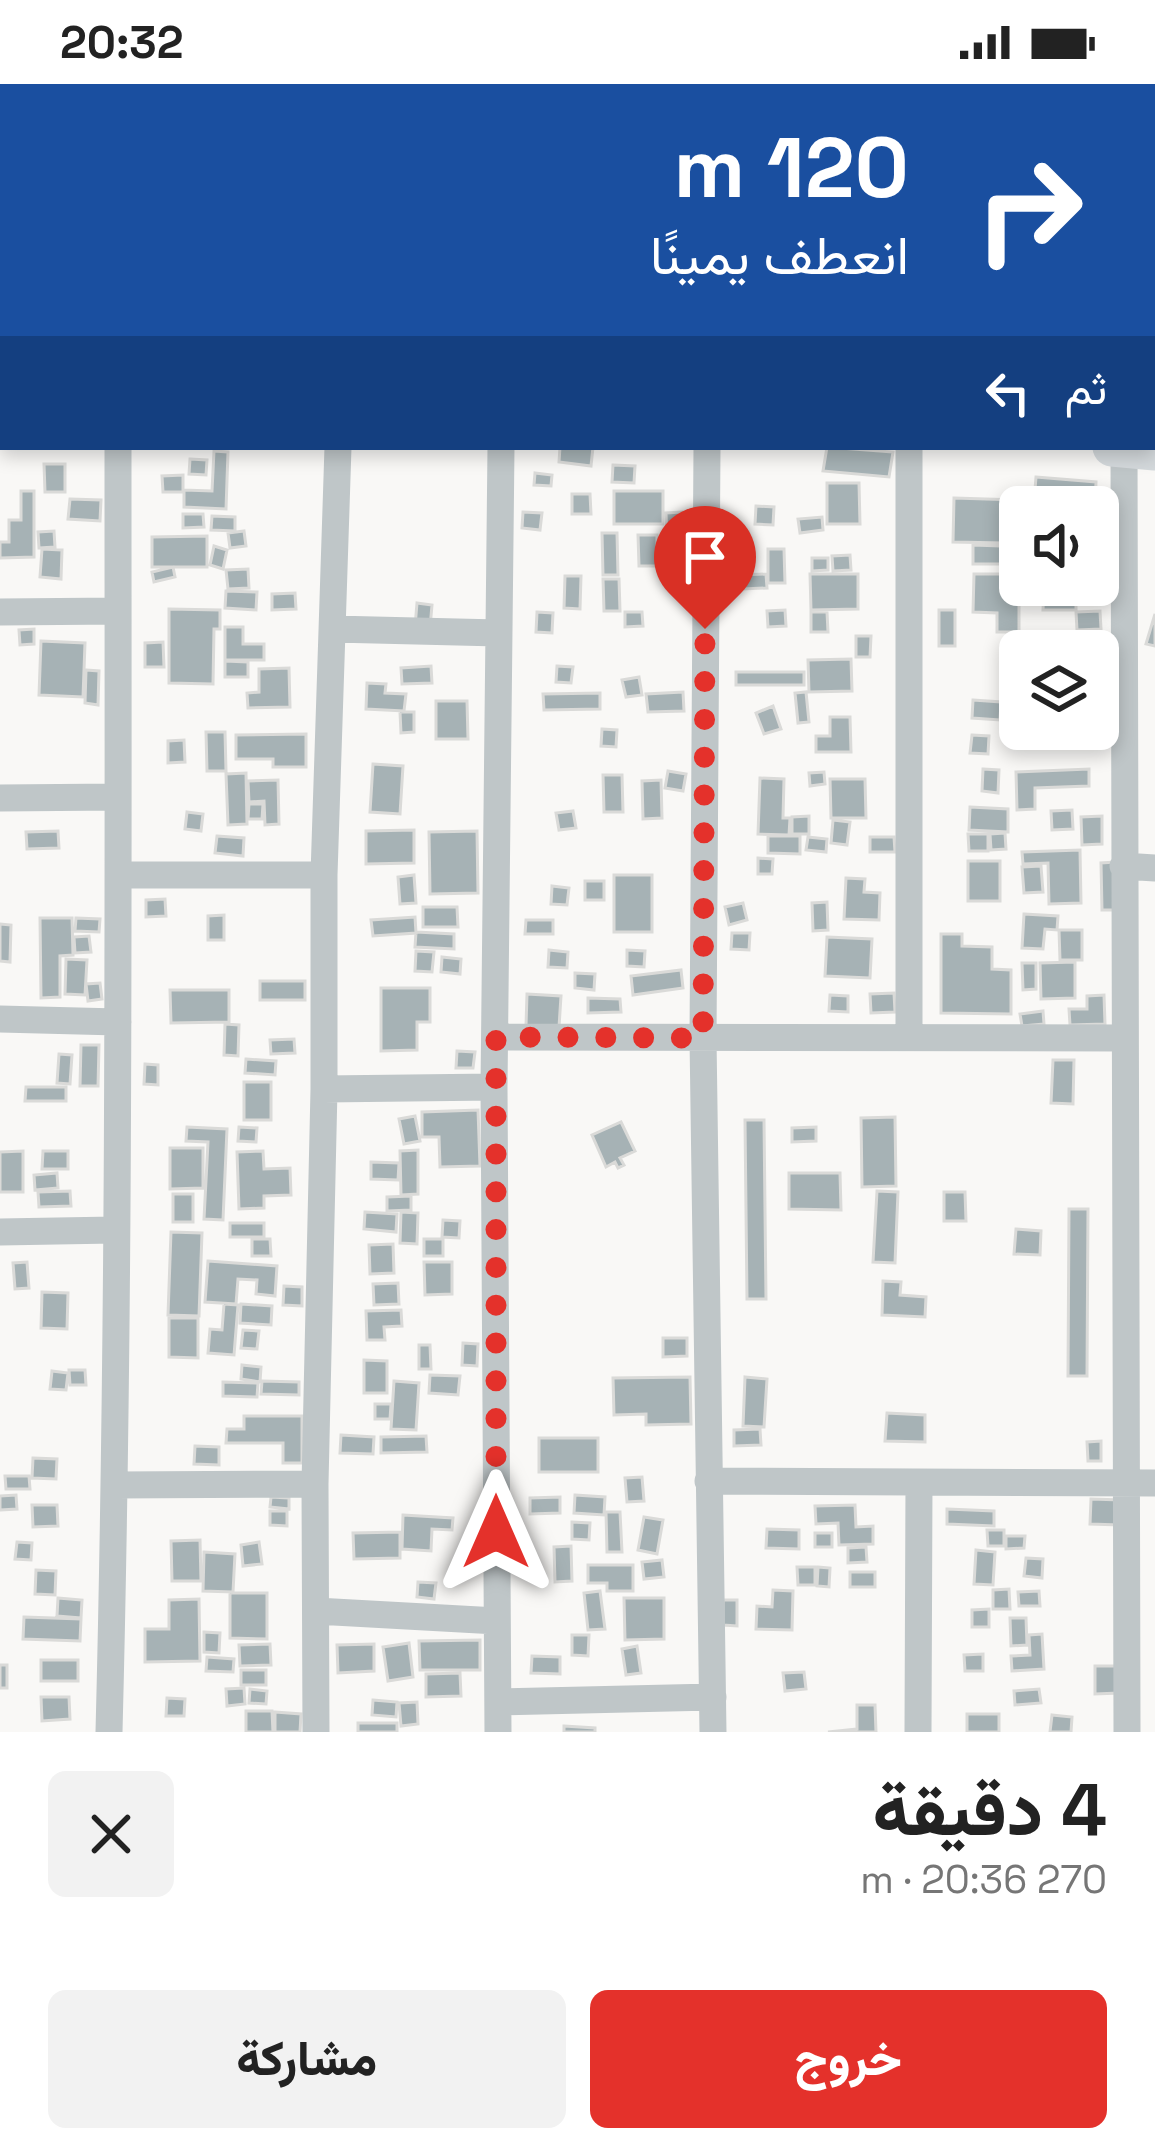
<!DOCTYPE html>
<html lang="ar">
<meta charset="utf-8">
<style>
body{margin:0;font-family:"Space Grotesk",Vazirmatn,sans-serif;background:#f2f2f2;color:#222;direction:rtl;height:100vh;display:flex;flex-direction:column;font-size:45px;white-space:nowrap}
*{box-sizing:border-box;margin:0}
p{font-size:39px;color:#767676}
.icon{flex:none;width:66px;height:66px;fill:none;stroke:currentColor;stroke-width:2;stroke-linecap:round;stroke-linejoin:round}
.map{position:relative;height:1648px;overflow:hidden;direction:ltr}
.side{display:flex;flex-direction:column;background:#fff;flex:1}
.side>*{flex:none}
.hud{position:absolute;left:0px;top:0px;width:1155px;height:366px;box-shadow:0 6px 18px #0003;direction:rtl;background:#1a4fa0;color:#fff;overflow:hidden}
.controls{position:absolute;left:999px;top:402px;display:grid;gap:24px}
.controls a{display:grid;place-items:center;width:120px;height:120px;border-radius:18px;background:#fff;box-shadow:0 6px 18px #0003;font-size:60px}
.pin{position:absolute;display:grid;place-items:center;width:102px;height:102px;color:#fff;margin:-123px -51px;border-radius:50% 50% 50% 0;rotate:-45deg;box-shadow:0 0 12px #0007}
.pin .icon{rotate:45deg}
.me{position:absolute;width:132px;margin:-66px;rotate:0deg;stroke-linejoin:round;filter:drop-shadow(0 0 9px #0008)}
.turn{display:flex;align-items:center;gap:42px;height:252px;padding:0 48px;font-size:54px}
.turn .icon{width:156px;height:156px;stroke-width:2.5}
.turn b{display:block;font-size:84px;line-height:102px}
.then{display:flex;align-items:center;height:114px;padding:0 48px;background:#0003;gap:24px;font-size:45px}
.round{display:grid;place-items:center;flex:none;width:126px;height:126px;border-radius:18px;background:#f2f2f2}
.headline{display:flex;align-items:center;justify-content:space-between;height:204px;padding:0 48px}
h1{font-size:72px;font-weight:800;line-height:90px}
.action{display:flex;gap:24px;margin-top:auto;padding:24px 48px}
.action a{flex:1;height:138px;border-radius:18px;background:#e4312b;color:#fff;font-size:48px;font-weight:800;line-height:138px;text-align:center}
.action a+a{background:#f2f2f2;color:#222}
.status{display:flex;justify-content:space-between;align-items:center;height:84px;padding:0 60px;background:#fff;direction:ltr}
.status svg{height:33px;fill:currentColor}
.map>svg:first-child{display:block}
.building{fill:#a6b2b5;stroke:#dadad8;stroke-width:3}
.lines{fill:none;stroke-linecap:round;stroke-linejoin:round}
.street{stroke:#bfc6c8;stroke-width:27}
.secondary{stroke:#d4d9dc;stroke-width:39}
.route{stroke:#e4312b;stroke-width:21;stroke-dasharray:0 37.8}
</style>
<div class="status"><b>20:32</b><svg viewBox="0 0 49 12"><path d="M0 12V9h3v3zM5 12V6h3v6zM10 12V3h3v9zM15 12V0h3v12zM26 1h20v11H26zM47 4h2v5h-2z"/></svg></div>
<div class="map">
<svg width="1155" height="1648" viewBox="0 0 1155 1648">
<rect width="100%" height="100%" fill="#f9f8f6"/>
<path class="building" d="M560 363H593L591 382 559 378Z
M827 363 893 368 889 393 823 387Z
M214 367 228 368 226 425 184 423V406L212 407Z
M190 375 207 376 206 391 189 390Z
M44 380H65V408H45Z
M613 381 635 382 634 399 612 398Z
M535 389 552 391 551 402 534 401Z
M183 391V408H163L162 392Z
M1036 393 1096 398 1095 423 1034 418Z
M827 399H859L860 440H827Z
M21 407H34V473L0 474V458H9V436H21Z
M614 407H663V440H614Z
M572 410H590L591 430H572Z
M954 414 1019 416V548H997V529L973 528 974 490H1003V459L953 458Z
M70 415 101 416 100 437 68 435Z
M756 422 774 423 773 441 755 440Z
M523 428 542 429 540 446 522 444Z
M682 428 683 452 667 453 666 429Z
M183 430H203L204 443 183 444Z
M212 432 235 433V447L211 446Z
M822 433 823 446 800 449 798 435Z
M54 447 55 463 39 464 38 448Z
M244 447 246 462 230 464 228 449Z
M730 448H748V480H731Z
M602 449H617L618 491H603Z
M638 451H657V482H639Z
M207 452V483H152V453Z
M973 461 1001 462V480H973Z
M214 462 227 466 223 485 210 481Z
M42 465 62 466 61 495 40 493Z
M768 465H784L785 499H768Z
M850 471 851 486 833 487 832 472Z
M812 474H828V486L812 487Z
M173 483 175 493 154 498 152 488Z
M248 485 249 504 228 505 226 486Z
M766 490 767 504 742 505 741 491Z
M810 490H858V525L811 526Z
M565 492H581L580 525 564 524Z
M603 495H619L620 527H604Z
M1044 501H1076V526H1043Z
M226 507 257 508 256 526 225 524Z
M295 509 296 525 272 526V510Z
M417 519 432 521 430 544 415 543Z
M169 525 220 526V545H214L213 600 169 599Z
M785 526 786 542 768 543 767 527Z
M939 526H955V562H939Z
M1100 527 1101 545 1077 546 1076 528Z
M537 528 553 529 552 549 536 548Z
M625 528H642L643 542 625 543Z
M811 528H827L828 548H811Z
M1155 530V562L1146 560Z
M225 543H243V560H264V576H225Z
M34 545V560L20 561 19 546Z
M856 552H871L870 573H856Z
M41 557 85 559 83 613 39 611Z
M163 558 164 583H145V559Z
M1018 560H1067V567H1020L1019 603Z
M851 575 852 607 809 608 808 576Z
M225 577 248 578V593H225Z
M431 582 432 599 402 600 401 584Z
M557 582 573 583 571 599 556 598Z
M289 584 290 623 248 624 247 609 259 608V585Z
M86 586 99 587 98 621 85 619Z
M736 588H804V601H736Z
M639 593 642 611 626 613 622 596Z
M367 599 386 600 385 609 406 610 404 627 366 625Z
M683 608 684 627 648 628 646 610Z
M806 608 809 638 798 639 795 609Z
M600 609V625L544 626 543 610Z
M973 616 1001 618 1000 636 972 634Z
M436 617H467L468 655H436Z
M773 622 781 645 764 650 756 629Z
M400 628H414V648L401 649Z
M830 633H850L851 668H816V652H830Z
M602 645 617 646 616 663 601 662Z
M1045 646H1077V662H1045Z
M206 648H225L226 687H207Z
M306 650V683H273V675H236V651Z
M972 651 989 652 988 670 970 669Z
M184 656 185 678 168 679V657Z
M373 680 403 682 400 730 370 728Z
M983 685 999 686 998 709 982 707Z
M1089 685V702L1035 704V725L1017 726 1016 688Z
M668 687 686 690 683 707 665 704Z
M824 688 825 700 810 702 809 689Z
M246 689 247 740 228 741 226 690Z
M603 691H622L623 728H604Z
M760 694 784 695 783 734H790L789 751 758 750Z
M830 695H865L866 734H831Z
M278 696 279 740 265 741 264 717 249 718 248 697Z
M661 696 662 734 643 735 642 697Z
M249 720H263L262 735H248Z
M970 723 1008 725V748L969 746Z
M1072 726 1073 745 1052 746 1051 727Z
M573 727 576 744 559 746 556 729Z
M187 728 203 730 201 747 185 745Z
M809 732V750H792V733Z
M1102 732V760L1082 761 1081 733Z
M833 736 850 738 847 761 831 759Z
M414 746V779L366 780V747Z
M58 747 59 764 27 765 26 748Z
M477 747 478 809 430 810 429 748Z
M1005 749 1006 765 991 766 990 750Z
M968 750H988V767H969Z
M217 752 244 754 243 772 215 769Z
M768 752H800V770L768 769Z
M808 753 827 755 826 768 806 766Z
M870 753H894L895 768H870Z
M1080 766 1081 819 1049 820 1048 779 1023 780 1022 768Z
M758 774 773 775 772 790H758Z
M968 777H1000V817H968Z
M1115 778 1116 826H1102L1101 779Z
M1041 782 1043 808 1024 809 1022 783Z
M414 791 416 819 400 820 398 793Z
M614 791H652V848H614Z
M846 794 865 795 864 808 880 809 879 836 844 835Z
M585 797H604V816H585Z
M552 802 569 804 567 821 551 820Z
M165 815 166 832 146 833V816Z
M827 818 828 846 813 847 812 819Z
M743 819 747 836 729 841 725 823Z
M423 823H457L458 843H423Z
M1024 830 1058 832 1057 846 1045 845 1043 865 1022 864Z
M224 831V856H208V832Z
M415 833 416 849 373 852 371 836Z
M40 834H72L73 871 60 872V913L41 914Z
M76 834 100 835 99 848 75 847Z
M526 836H553V850H525Z
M0 840 11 841 10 878 0 877Z
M1059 846H1082V876H1060Z
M416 848 454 850V865L415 863Z
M732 849H750L749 866 731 865Z
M941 850H962V862L992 863V885L1011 886V930L941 929Z
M89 852 91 868 75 869 74 853Z
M827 853 872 855 870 894 825 892Z
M549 866 568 868 567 884 548 883Z
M627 866 645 867 644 883 627 882Z
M416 867 434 868 432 888 415 887Z
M442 873 461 875 460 890 441 888Z
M66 875 87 876 85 911 65 910Z
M1075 878V914L1041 915 1040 879Z
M1022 879H1036V905L1023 906Z
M681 886 683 904 633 911 631 892Z
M575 889 595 890 594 906 575 904Z
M260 897H305V916H260Z
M100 899 102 915 88 917 86 900Z
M381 904H430V938H417V966L381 967Z
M170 906H229V938L171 939Z
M894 909 895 928 871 929 870 910Z
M527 910 561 912 559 943 526 942Z
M830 911 848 912V928L829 927Z
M1104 911 1105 940 1070 941 1069 925H1087V912Z
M588 914 620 915 621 928 588 929Z
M1043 927 1044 940 1022 942 1020 930Z
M225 940 239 941 238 972 224 971Z
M294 955 295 969 271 970 270 956Z
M81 961H99L98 1002H80Z
M457 967 475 968 473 984H456Z
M59 970 72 971 70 1000 57 999Z
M246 975 276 977 275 991 245 989Z
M1053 976H1074L1073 1020 1051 1019Z
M145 980 158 981V1001L144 1000Z
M244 998H271V1036H244Z
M26 1003H66V1017H25Z
M478 1026 480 1082 440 1083 439 1053H422V1028Z
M415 1032 420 1057 404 1060 399 1035Z
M895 1033 896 1102 862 1103 861 1034Z
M745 1036H764L766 1215H747Z
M621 1038 635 1067 620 1074 624 1081 618 1084 615 1078 606 1083 592 1051Z
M187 1043 227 1045 223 1136 204 1135 208 1058 186 1057Z
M239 1043 257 1044 256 1058 238 1057Z
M816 1043V1057L792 1058V1044Z
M170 1064H203V1104L170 1105Z
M418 1066V1110L401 1111 400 1067Z
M23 1067V1108H0V1068Z
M43 1067H68V1085H42Z
M263 1067 264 1085 290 1084 291 1111 264 1112V1124L239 1125 237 1068Z
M371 1078 399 1079 398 1096 371 1095Z
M57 1089 58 1104 35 1106 34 1091Z
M789 1089H840L841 1126 789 1125Z
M70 1107 71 1122 39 1123 38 1108Z
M877 1107 898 1108 895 1179 873 1178Z
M944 1108H965L966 1137H944Z
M173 1110H193V1138H173Z
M411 1112V1126L387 1127V1113Z
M1069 1125H1088L1087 1292H1068Z
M365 1128 397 1130 396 1148 364 1145Z
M401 1128 418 1129 417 1160 400 1159Z
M443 1136 460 1137 459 1154 442 1153Z
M230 1139H264V1153H230Z
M1016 1145 1041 1147 1040 1171 1014 1170Z
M171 1148 202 1149 199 1232 168 1231Z
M252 1155H270L271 1172H252Z
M424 1155H443V1172H424Z
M393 1160 394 1189 370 1190 369 1161Z
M208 1177 277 1182 275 1212 256 1210 257 1196 238 1195 236 1220 205 1218Z
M27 1178 29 1204 15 1205 13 1179Z
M424 1178H452V1210L425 1211Z
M883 1197 901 1198 900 1211 926 1213 925 1233 882 1231Z
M398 1199 399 1220 374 1221 373 1200Z
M284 1202 302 1203V1222L283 1221Z
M42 1208 68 1209 67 1245 41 1244Z
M224 1220 238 1221 234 1271 208 1269 210 1245 222 1246Z
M241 1220 272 1222 271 1241 240 1239Z
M401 1226 402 1242 384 1243 385 1256H367L366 1227Z
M169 1234H198V1274L169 1273Z
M243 1246 259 1247 257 1265 241 1264Z
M663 1254H687V1272L663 1273Z
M463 1259 478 1260 477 1282 462 1281Z
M419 1261H430L431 1285H419Z
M364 1276 387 1277V1309H364Z
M242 1281 261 1283 260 1298 241 1295Z
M69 1286H85L86 1301H70Z
M52 1287 68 1289 66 1306 50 1305Z
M430 1291 460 1292 458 1311 429 1309Z
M690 1293 691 1340 646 1341V1330L614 1331 613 1294Z
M745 1293 767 1295 764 1343 743 1342Z
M262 1297 299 1298V1311L261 1310Z
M394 1297 419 1299 416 1346 391 1345Z
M223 1298 258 1299 257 1313 223 1312Z
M375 1320H391L390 1335H375Z
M887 1329 925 1331V1358L885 1357Z
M244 1332H302V1379H283V1359H226L227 1345H244Z
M760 1345 761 1361 734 1362V1346Z
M341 1351 374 1353 373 1370 340 1369Z
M426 1352 427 1368 381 1369V1353Z
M539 1354H598V1388H539Z
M1101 1357V1377H1088L1087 1358Z
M195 1362 219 1363V1381L194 1380Z
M33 1374 57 1375 56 1395 32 1394Z
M5 1392H29L30 1405H6Z
M642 1393 644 1417 627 1418 625 1394Z
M16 1411 17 1425 0 1426V1412Z
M575 1411 605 1413 604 1431 574 1429Z
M271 1413 289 1414V1425L270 1423Z
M560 1413V1429L530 1430V1414Z
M1091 1415 1121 1416 1120 1441 1090 1440Z
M32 1421H57L58 1442 33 1443Z
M855 1421 856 1443 873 1442V1460L839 1461 838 1439 816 1440 815 1422Z
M947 1425 994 1427V1442L947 1440Z
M270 1427H287V1442L270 1441Z
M606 1428H620L622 1468H607Z
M403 1431 453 1434 452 1446 432 1445 431 1467 402 1465Z
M644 1433 663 1436 657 1470 638 1466Z
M572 1438 590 1439 589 1456 572 1455Z
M767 1445 799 1446V1465L766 1464Z
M987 1446H1004V1462H988Z
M400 1448V1474L354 1475 353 1449Z
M815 1449H832V1463H815Z
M1006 1452H1025L1024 1464 1006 1465Z
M200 1456 201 1497H172L171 1457Z
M17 1458 32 1459 31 1476 15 1475Z
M259 1458 262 1480 243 1482 241 1461Z
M571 1462 572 1497 555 1498 554 1463Z
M866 1463 867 1478 848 1479V1464Z
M976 1466 995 1468 993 1501 974 1500Z
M204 1468 235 1470 233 1508 203 1507Z
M1026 1474 1043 1475 1042 1494 1024 1492Z
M662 1476 664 1493 644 1495 642 1478Z
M588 1481H633V1507H607V1499H588Z
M797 1483H815V1501H798Z
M818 1483 830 1484 829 1503 817 1502Z
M36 1486 56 1487 55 1511 35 1510Z
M850 1488H875V1503H850Z
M418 1498 436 1499 434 1515 417 1513Z
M1009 1505 1010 1525H993V1506Z
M773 1506 793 1507 792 1546 756 1545 757 1522 772 1523Z
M600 1507 605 1545 588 1546 584 1509Z
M1039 1507 1040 1522H1019L1018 1508Z
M230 1509H267V1555L230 1554Z
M58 1514 82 1516 81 1534 57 1532Z
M624 1514H664V1555L625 1556Z
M199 1515 200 1577 145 1578V1545H169V1516Z
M723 1516H737V1542L723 1541Z
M989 1525V1543H972V1526Z
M24 1533 81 1535 80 1557 23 1555Z
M1010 1534H1026L1027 1561 1011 1562Z
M204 1548 220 1549 219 1569 204 1568Z
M1042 1550 1044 1585 1012 1587 1011 1572 1030 1571 1029 1551Z
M572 1551H589L588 1572 572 1571Z
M480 1556V1586H420L419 1557Z
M409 1559 413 1593 388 1597 383 1563Z
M270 1560 271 1581 240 1582 239 1561Z
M374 1560V1587L338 1589 337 1561Z
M637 1562 641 1589 626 1591 622 1565Z
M983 1570V1587H965L964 1571Z
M532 1572 560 1573V1590L531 1589Z
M207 1573 234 1575 233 1588 206 1587Z
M41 1576H78V1597H41Z
M0 1581H7V1604H0Z
M1095 1582H1119V1609L1095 1610Z
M241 1586H266V1601H241Z
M804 1588 806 1605 785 1607 783 1589Z
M460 1589 461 1612 426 1613V1590Z
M244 1604 245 1620 227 1622 226 1605Z
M250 1605 267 1607 266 1620 249 1619Z
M1039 1605 1041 1619 1015 1621 1014 1607Z
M41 1613H69L70 1635 42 1637Z
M167 1614 185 1615 184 1632H166Z
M373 1616 397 1618 396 1633 372 1631Z
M417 1618 418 1640 401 1642 399 1619Z
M857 1621H875L876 1648H828L857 1645Z
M246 1627H272L273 1648H246Z
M275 1628 301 1630 300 1648H275Z
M967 1630H999V1648H967Z
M1052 1631 1072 1633 1071 1648H1050Z
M358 1639H397V1648H358Z
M564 1642 595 1644V1648H564Z"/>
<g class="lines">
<path class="street" d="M112 0V3
M0 312H3
M707 363 703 954 713 1648
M909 363V952
M1124 365 1127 1648
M0 528 118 527
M333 545 499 549
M0 714 117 713
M1123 782 1155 784
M119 791H324
M0 935 118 938
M496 953 1124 954
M324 1005 494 1003
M0 1148 114 1146
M708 1397 1155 1399
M115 1401 315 1400
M316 1527 497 1537
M498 1618 713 1613
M109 1648C120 1220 118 791 118 363
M316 1648 315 1400 324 1005V791L338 363
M498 1648 494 1003 501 363
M918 1648 919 1399"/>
<path class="secondary" d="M260 3V0
M1112 363 1155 367"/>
</g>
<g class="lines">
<path class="route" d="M496 1448V953L703 954 705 545"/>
</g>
</svg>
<div class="controls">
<a><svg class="icon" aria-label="sound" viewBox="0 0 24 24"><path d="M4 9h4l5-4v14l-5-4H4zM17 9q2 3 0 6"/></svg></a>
<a><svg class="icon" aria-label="layers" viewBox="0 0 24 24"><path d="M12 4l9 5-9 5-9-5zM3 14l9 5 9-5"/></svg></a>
</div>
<div class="pin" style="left:705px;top:545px;background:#d93025"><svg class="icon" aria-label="arrive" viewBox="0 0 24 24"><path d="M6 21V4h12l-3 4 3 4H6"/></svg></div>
<svg class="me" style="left:496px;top:1448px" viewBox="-20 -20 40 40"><path d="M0-17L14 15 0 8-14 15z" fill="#e4312b" stroke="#fff" stroke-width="4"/></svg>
<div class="hud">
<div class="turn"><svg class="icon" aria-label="right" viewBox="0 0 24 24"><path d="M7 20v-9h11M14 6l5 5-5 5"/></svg><div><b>120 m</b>انعطف يمينًا</div></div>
<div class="then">ثم<svg class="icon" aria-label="left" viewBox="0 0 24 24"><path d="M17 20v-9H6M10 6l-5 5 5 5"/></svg></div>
</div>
</div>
<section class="side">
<div class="headline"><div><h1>4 دقيقة</h1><p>270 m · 20:36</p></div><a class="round"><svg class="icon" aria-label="close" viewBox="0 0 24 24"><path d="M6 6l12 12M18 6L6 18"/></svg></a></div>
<div class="action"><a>خروج</a><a>مشاركة</a></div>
</section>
